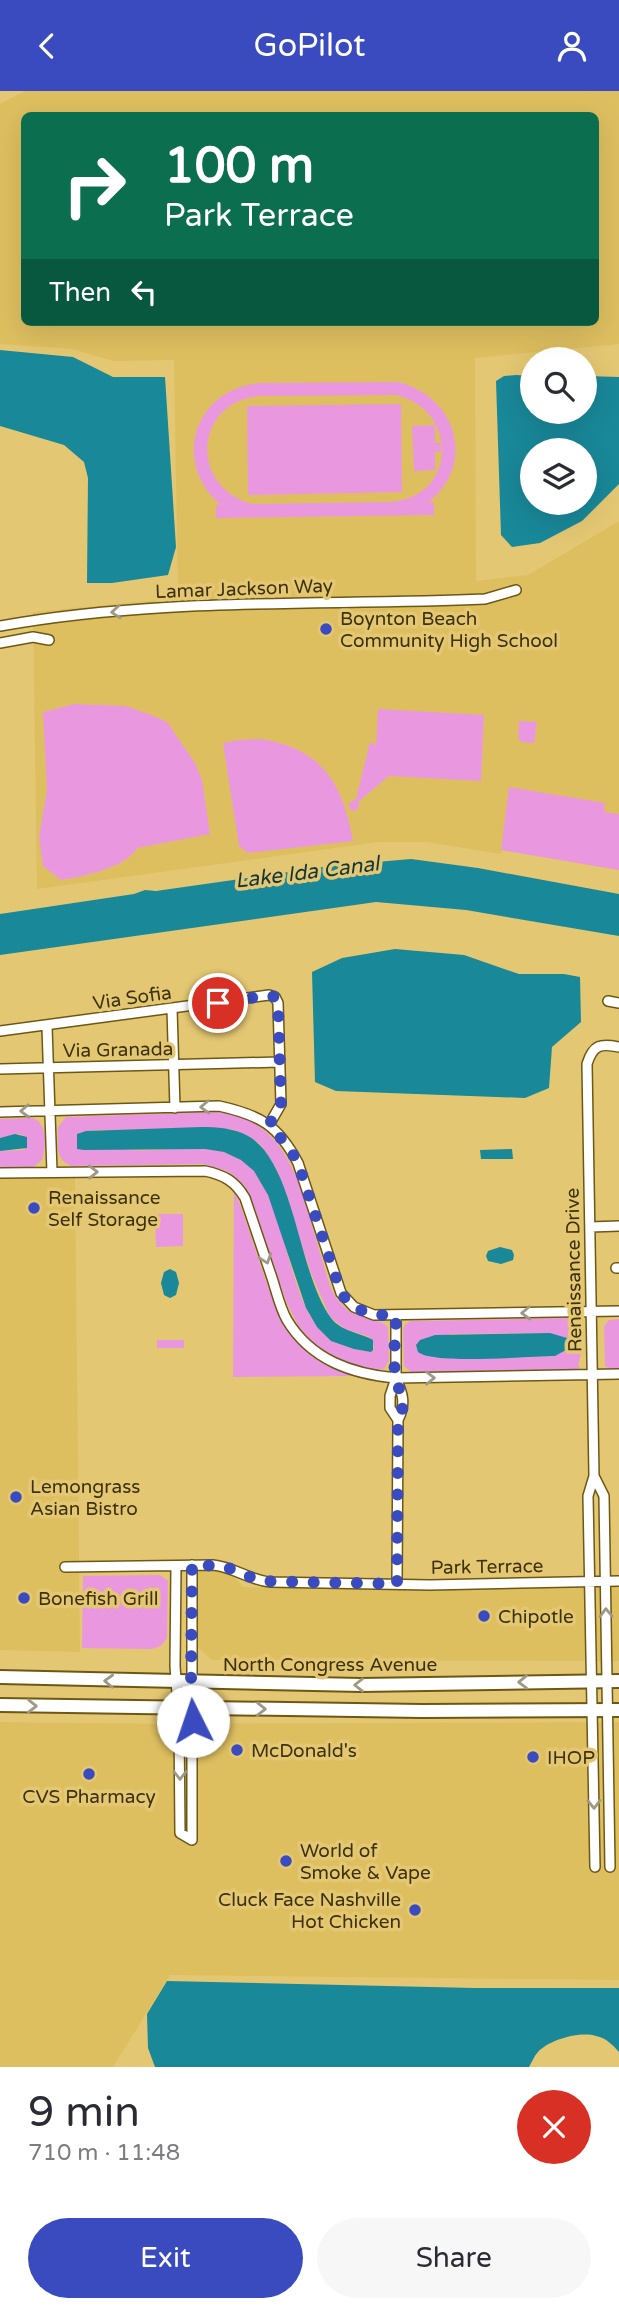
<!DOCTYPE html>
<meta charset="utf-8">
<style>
body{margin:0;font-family:"Varela Round",sans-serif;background:#f7f7f7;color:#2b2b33;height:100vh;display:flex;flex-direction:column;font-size:26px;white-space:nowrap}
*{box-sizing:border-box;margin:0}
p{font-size:23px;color:#7c7c81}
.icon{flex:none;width:38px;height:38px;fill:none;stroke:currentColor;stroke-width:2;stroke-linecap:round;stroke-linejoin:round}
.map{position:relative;height:1976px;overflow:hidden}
.drawer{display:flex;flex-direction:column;background:#fff;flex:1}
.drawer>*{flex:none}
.banner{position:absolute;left:21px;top:21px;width:578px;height:214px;border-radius:10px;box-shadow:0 7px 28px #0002;background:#0b6e4f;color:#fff;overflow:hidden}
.tools{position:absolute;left:520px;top:256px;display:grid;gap:14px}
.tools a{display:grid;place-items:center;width:77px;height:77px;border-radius:50%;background:#fff;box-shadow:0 7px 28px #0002;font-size:35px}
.pin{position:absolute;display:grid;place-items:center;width:60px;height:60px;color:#fff;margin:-30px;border:4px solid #fff;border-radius:50%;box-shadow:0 2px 7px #0007}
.me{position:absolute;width:77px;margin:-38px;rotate:356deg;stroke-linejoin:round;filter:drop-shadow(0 0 5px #0008)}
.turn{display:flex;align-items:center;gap:24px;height:147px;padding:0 28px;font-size:32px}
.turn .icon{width:91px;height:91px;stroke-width:2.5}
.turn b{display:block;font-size:49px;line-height:60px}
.then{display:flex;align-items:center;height:66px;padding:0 28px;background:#0003;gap:14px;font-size:26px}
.round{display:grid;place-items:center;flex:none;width:74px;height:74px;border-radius:37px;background:#f7f7f7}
.headline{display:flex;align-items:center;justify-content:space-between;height:119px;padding:0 28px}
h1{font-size:42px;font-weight:600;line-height:52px}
.button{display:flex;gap:14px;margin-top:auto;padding:14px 28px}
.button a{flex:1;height:80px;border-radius:42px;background:#394bbe;color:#fff;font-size:28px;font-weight:600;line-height:80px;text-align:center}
.button a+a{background:#f7f7f7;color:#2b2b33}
header{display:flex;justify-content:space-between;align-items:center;height:91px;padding:0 28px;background:#394bbe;color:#fff;font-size:32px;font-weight:600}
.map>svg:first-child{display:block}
.built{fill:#debf60;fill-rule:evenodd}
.green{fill:#e998df;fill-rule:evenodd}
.water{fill:#198899;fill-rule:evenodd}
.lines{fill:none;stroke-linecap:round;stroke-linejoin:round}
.street-casing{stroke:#6d5813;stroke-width:12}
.secondary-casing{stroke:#6d5813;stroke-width:16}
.street{stroke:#fff;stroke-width:9}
.secondary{stroke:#fff;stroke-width:12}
.oneway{stroke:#9e9886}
.route{stroke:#394bbe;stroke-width:12;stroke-dasharray:0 21.6}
.poi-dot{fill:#394bbe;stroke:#e4c772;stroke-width:2.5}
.labels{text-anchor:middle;stroke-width:7;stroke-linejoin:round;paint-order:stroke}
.street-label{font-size:19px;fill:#3e320e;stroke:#e4c772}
.poi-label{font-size:19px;fill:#3e320e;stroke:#e4c772;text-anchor:start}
.water-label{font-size:21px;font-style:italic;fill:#153439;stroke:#e4c772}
</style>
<header><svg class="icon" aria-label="back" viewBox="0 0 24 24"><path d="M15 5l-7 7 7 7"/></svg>GoPilot<svg class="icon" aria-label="person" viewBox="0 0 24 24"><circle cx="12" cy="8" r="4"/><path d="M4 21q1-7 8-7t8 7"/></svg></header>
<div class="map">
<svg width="619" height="1976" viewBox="0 0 619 1976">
<rect width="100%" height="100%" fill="#e4c772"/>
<path class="built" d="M25 0H619V253L475 267 476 490 528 484 619 430V779L502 759 501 763 426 751H379L37 798 33 521 178 507 174 269 113 270 72 258 0 253V13ZM24 24H595V231H24Z
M0 1087H75L80 1561 0 1559Z
M195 1479H218L234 1486 243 1496 397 1498 619 1496V1570L212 1569 195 1554Z
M0 1631 168 1633 619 1631V1889L170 1884 113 1976H0Z"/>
<path class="green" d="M398 291C456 305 477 372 429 411L434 412V424L216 427V414H221C170 371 195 297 260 292ZM396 304C461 320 456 408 389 411L253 413C188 397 194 310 260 305Z
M401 313 402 401 248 404 247 315Z
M435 334V352H441V361H435V379L414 380 412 335Z
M74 613 125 615 149 623 167 631 195 672 202 689 210 743 137 757C127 776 82 786 61 789L43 775 39 746 47 699 43 621Z
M378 618 484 624 481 690 389 685 359 710 358 718 353 720 349 717V712L356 708 370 651 376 654Z
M519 630 537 631 534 652 522 651 518 647Z
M261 648C322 657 343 693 353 750L248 762 239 755 223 652 238 649Z
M509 696 605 712 604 721 619 723V779L501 759Z
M211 1021C293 1023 302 1106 322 1168 326 1181 329 1197 337 1208 354 1232 375 1224 388 1236L389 1269 384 1278 375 1279 341 1270 320 1259 300 1238 287 1213 248 1100 241 1091 227 1080 203 1073 72 1075C54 1069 58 1052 58 1036L66 1026ZM231 1038 246 1044 260 1053 277 1079 311 1182 330 1226 345 1238 370 1246 374 1256 373 1259C361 1263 350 1255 338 1251 287 1232 290 1118 253 1079 221 1045 171 1062 130 1059 114 1058 95 1047 80 1042L96 1039Z
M33 1027C48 1033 46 1055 42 1069L34 1076H0V1060L23 1059 27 1056V1048L20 1043 0 1047V1028Z
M234 1100C257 1149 267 1223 306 1260 319 1273 337 1279 353 1285L233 1286Z
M155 1123H183V1155L156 1156Z
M575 1227 578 1228 576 1230C583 1240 582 1263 578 1275L580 1276 577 1278 411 1281 404 1275 403 1239 405 1234 410 1230ZM550 1242 566 1259 555 1265 445 1267 450 1243Z
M619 1228V1278H610L605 1275 604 1235 609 1229Z
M157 1249H184V1257H157Z
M160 1484 168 1490 167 1547 161 1555 152 1558 82 1557 83 1485Z"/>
<path class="water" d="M0 259 73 266 113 286H165L176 456 168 484 112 492H87L88 387 84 371 64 354 0 335Z
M516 284 532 285V320H584L585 285 619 286V393L582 430 540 452 512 456 501 444 496 290 504 285ZM532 359H584V411H532Z
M411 768 478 777 619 803V845L466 819 376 811 0 864V823L134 803 145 799 156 800 330 775Z
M395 858 464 864 519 883H564L580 886 581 931 552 956 549 997 525 1007 336 1000 315 991 312 881 342 867Z
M201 1036C217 1036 234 1037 248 1045 295 1071 298 1183 331 1227 342 1241 359 1241 373 1249V1259L371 1261 354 1258 331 1250 317 1236 306 1217 268 1104 254 1080 241 1069 224 1061 205 1058 84 1059 77 1058V1043L86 1040Z
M15 1043 27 1046V1057L0 1060V1047Z
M512 1058 513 1068H481L480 1059Z
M500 1156 512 1159 514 1164 513 1169 501 1173 488 1170 486 1165 488 1160Z
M170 1178 176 1181 179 1192 176 1204 170 1207 164 1204 161 1192 164 1181Z
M550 1242 567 1247 566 1259 555 1265C529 1265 434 1274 418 1261L416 1254 420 1249 435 1244Z
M167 1890 475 1897H619V1961C613 1954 606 1947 596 1945 580 1940 549 1949 538 1961 534 1965 532 1971 529 1976H155L148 1957 147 1923Z"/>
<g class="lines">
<defs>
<path id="street" d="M0 535C160 506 323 515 485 508L516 499
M0 552 33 546 49 549
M608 910 619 912
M172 918 175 1017
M47 936 52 1081
M0 940 269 904 275 906 278 912 281 1013 269 1034
M0 978 279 971
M0 1021 219 1015C260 1024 278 1034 298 1072L341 1202 354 1216 374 1224 619 1220
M0 1082 205 1080C224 1084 235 1090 245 1107 254 1133 262 1158 271 1184 276 1198 279 1215 287 1229 311 1269 352 1283 396 1287L619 1283
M590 1136 619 1135
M616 1177H619
M396 1225V1287L390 1305V1317L398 1329
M396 1287C403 1303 406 1313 398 1329L397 1493
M594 1385 604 1405 610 1776
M65 1476 213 1474C234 1476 249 1489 270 1491L430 1494 619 1490
M176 1476 175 1575 179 1630 180 1742 192 1749V1474
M595 1776 588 1405 594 1385 587 973C593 954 600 952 619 956"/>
<path id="secondary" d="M0 1586 361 1594 619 1590
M0 1614 422 1620 619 1619"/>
</defs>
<use href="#street" class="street-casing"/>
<use href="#secondary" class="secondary-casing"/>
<use href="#street" class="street"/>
<use href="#secondary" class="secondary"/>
</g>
<defs><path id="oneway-chevron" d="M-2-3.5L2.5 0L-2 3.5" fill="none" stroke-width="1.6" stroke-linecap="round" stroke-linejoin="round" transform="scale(1.75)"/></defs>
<g class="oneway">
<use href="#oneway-chevron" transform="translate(116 521) rotate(175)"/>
<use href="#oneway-chevron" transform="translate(205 1016) rotate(178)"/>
<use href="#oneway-chevron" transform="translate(25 1020) rotate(178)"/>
<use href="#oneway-chevron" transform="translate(93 1081) rotate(-1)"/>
<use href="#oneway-chevron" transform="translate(266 1168) rotate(71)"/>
<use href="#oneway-chevron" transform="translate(526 1222) rotate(178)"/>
<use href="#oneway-chevron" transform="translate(430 1287) rotate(-1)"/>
<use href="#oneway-chevron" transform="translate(606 1522) rotate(-92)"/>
<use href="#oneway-chevron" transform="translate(109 1590) rotate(-178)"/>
<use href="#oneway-chevron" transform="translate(523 1591) rotate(179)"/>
<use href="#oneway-chevron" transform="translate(359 1594) rotate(-180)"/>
<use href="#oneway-chevron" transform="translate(32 1615) rotate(1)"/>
<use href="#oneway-chevron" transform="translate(261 1618) rotate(1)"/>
<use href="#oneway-chevron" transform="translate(180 1684) rotate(90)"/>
<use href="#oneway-chevron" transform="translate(594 1713) rotate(89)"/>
</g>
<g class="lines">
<path class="route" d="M193 1630 191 1592 192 1474 224 1475 260 1490 397 1493 398 1329C409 1306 400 1307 396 1287 392 1268 396 1244 396 1225 373 1224 355 1222 341 1202L298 1072 288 1055 269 1034 281 1013 278 912 275 906 269 904 218 912"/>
</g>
<g class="poi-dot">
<circle cx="326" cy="538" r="7"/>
<circle cx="34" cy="1117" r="7"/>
<circle cx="16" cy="1406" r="7"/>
<circle cx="24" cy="1507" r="7"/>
<circle cx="484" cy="1525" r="7"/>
<circle cx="237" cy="1659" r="7"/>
<circle cx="533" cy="1666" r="7"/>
<circle cx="89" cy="1683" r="7"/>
<circle cx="286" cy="1770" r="7"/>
<circle cx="415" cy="1819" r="7"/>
</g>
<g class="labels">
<g class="street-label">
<text transform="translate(244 497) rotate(-2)" y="7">Lamar Jackson Way</text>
<text transform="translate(132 906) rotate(-8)" y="7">Via Sofia</text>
<text transform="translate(118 958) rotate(-1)" y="7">Via Granada</text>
<text transform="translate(573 1179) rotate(-91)" y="7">Renaissance Drive</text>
<text transform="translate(487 1475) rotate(-1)" y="7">Park Terrace</text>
<text x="330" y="1580">North Congress Avenue</text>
</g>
<g class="poi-label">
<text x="340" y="534">Boynton Beach<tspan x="340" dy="22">Community High School</tspan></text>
<text x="48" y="1113">Renaissance<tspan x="48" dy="22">Self Storage</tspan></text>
<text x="30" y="1402">Lemongrass<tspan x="30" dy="22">Asian Bistro</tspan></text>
<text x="38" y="1514">Bonefish Grill</text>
<text x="498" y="1532">Chipotle</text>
<text x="251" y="1666">McDonald's</text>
<text x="547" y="1673">IHOP</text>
<text x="89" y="1712" text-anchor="middle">CVS Pharmacy</text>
<text x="300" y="1766">World of<tspan x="300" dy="22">Smoke &amp; Vape</tspan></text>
<text x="401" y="1815" text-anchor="end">Cluck Face Nashville<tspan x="401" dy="22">Hot Chicken</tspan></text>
</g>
<g class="water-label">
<text transform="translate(307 781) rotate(-7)" y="7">Lake Ida Canal</text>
</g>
</g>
</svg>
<div class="tools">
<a><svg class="icon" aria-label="search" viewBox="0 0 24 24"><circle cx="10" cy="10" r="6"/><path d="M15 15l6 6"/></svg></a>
<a><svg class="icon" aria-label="layers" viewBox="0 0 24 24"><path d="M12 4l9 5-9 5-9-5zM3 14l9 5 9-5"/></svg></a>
</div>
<div class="pin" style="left:218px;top:912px;background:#d93025"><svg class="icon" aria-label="arrive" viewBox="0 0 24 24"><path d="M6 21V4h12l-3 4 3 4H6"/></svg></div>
<svg class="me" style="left:193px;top:1630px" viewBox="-20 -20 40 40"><circle r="19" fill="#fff"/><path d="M0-13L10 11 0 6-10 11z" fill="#394bbe"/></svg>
<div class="banner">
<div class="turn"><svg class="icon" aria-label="right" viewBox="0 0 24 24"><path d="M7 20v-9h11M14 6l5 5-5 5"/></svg><div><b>100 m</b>Park Terrace</div></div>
<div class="then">Then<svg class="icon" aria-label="left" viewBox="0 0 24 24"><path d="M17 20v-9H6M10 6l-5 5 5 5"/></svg></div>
</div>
</div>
<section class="drawer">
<div class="headline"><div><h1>9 min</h1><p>710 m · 11:48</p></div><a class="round" style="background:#d93025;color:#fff"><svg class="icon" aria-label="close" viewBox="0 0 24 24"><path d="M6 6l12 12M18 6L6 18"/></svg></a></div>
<div class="button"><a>Exit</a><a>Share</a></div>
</section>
